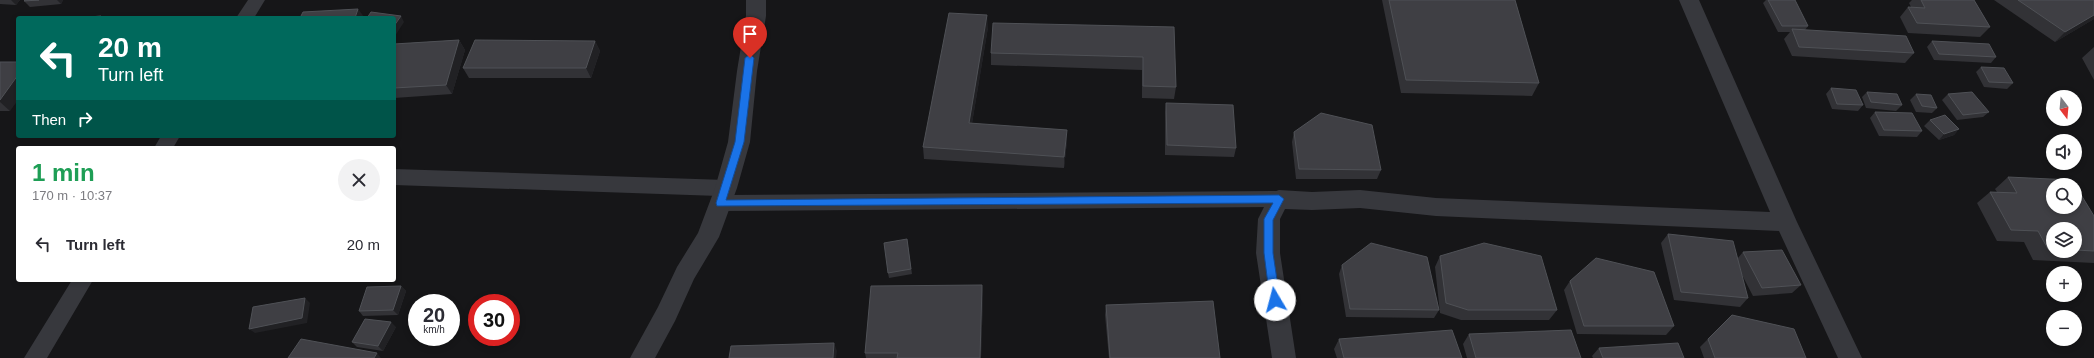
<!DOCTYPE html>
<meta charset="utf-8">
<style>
body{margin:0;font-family:Arial,sans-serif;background:#f2f2f3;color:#2b2b33;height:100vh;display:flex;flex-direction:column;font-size:15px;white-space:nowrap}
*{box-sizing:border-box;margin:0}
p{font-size:13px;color:#7c7c81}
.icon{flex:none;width:22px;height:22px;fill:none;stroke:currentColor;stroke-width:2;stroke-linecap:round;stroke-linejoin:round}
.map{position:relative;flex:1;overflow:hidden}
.panel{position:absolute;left:16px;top:146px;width:380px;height:136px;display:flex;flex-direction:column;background:#fff;border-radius:4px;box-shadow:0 2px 6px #0003}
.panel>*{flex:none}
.banner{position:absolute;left:16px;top:16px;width:380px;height:122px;border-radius:4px;box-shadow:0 2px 6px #0003;background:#00695c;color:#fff;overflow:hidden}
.needle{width:26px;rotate:164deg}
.tools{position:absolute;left:2046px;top:90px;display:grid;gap:8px}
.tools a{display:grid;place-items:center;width:36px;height:36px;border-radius:50%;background:#fff;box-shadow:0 2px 6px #0003;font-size:20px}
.speed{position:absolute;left:408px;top:294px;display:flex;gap:8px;font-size:20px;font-weight:700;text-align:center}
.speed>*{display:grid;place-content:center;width:52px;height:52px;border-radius:50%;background:#fff;box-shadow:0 2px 6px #0003;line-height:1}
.speed small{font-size:10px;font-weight:400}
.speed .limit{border:6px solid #d22;background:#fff;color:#111}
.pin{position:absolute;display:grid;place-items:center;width:34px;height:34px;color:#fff;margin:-41px -17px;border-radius:50% 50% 50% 0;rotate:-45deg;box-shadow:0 0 4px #0007}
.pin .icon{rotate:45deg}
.me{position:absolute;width:44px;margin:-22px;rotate:352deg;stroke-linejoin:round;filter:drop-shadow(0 0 3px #0008)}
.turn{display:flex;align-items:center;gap:14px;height:84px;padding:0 16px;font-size:18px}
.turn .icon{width:52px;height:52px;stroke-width:2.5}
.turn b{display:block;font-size:28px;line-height:34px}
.then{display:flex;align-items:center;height:38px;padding:0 16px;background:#0003;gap:8px;font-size:15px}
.round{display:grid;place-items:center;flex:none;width:42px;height:42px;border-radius:21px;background:#f2f2f3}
.summary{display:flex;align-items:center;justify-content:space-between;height:68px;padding:0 16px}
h1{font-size:24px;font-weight:700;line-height:30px;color:#1e9e55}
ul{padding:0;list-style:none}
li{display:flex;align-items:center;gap:12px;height:60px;padding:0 16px}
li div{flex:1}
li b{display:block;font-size:15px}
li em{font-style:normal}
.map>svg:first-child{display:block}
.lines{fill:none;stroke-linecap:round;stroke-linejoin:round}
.lane{fill:#37383d;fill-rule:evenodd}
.street{fill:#37383d;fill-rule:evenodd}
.wall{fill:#323236;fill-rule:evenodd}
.shaded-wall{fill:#212124}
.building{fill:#3f3f44;stroke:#4f5156;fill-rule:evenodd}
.route{fill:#1a73e8;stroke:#114b97}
</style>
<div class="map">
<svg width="2094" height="358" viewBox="0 0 2094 358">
<rect width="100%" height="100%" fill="#161618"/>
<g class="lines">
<path class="lane" d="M248 0H265L254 18H236Z
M161 136H180L173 148H154Z
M394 169 726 180 733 183 736 188 733 193 728 195 1279 191 1286 193 1289 199 1286 205 1279 207 720 211 713 209 710 203 713 197 719 196 394 185Z
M72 280H93L47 358H24Z"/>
<path class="street" d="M746 0H766V16L757 71 750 142 737 188 719 237 694 279 675 321 655 358H630L658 307 677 267 698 233 715 188 728 142 737 71 746 16Z
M1679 0H1699L1797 222 1862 358H1838L1779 231 1436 216 1360 208 1312 210 1285 209 1280 219V253L1296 358H1272L1256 253 1258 219 1271 193 1279 190 1312 192 1360 190 1436 198 1770 212Z"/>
</g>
<path class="wall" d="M0 0H20L16 5 0 4Z
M25 0H63L61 4 30 7 24 1Z
M1382 0H1515L1539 83 1532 96 1401 93Z
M1766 0H1795L1808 26 1805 30 1914 53 1905 63 1792 56 1784 39 1790 32H1778L1763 3Z
M1912 0H1974L1990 27 1980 37 1908 33 1900 17 1908 7H1911L1909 3Z
M1994 0H2094V19L2055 42Z
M988 27 972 123 1067 141 1064 168 924 159 923 147Z
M1174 27 1176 87 1174 99 1142 98V70L991 65V53Z
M459 40 465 50 452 94 394 98V44Z
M595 41 600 51 591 78H469L463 68Z
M1932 41 1996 57 1991 63 1934 60 1927 47Z
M2094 47V80L2082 58Z
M0 62 10 111H0Z
M1981 67 2013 83 2007 89 1984 87 1976 72Z
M1831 88 1863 105 1858 111 1832 109 1826 94Z
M1867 92 1902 105 1896 111 1866 108 1862 97Z
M1916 94 1937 108 1932 113 1916 112 1910 100Z
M1948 94 1989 112 1983 117 1957 120 1942 100Z
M1166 103 1236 148 1234 157 1165 155V112Z
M1875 112 1922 131 1917 137 1879 136 1870 118Z
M1930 120 1959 129 1954 135 1939 140 1924 126Z
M1294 132 1381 170 1377 179H1296L1292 142Z
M2008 177 2094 216V263L2033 260 2024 242 1997 241 1977 203 1990 192H1997L1995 189ZM2053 229H2075V251H2053Z
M1668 234 1738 258 1743 252 1801 285 1792 293 1753 296 1741 273 1748 298 1740 307 1674 300 1661 243Z
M907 239 912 274 889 278 888 273Z
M1440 256 1557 310 1549 320H1461L1440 313 1435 267Z
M1342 265 1439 310 1434 318 1346 317 1339 274Z
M1570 281 1674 326 1666 335 1577 334 1564 290Z
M982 285 983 296 981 358H866L865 353Z
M401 286 406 291 398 315 363 316 359 311Z
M1106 305 1220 358H1109L1105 315Z
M1732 315 1806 358H1704L1700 347Z
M396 327 383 351 357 347 352 342Z
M1469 334 1581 358H1467L1463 344Z
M1339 339 1462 358H1337L1334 349Z
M1599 348 1684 358H1593L1592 356Z"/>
<path class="shaded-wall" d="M11 0H20L16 5Z
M57 0H63L61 4Z
M358 9 365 18H355Z
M987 15 988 27 970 135 969 123Z
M2094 15V19L2055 42 2065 32Z
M401 16 404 22 395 36 394 34V26Z
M459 40 465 50 452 94 446 85Z
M595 41 600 51 591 78 586 68Z
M18 75V100L10 111 0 102V100Z
M1959 129 1954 135 1939 140 1944 134Z
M1067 130V141L1064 168V157Z
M982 285 983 296 981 358H980Z
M401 286 406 291 398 315 393 310Z
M305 298 310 303 307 323 255 333 249 329Z
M391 322 396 327 383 351 378 346Z
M834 343 837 351 836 358H833Z
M377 353 381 358H374Z"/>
<path class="building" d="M25 0H39L24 1Z
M1389 0H1515L1539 83 1406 80Z
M1768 0H1795L1808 26H1782Z
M1921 0H1974L1990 27 1917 23 1908 7 1925 8Z
M2018 0H2094V15L2065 32Z
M358 9 355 18H300L303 12Z
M371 12 401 16 394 26V18H367Z
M949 13 987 15 969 123 1067 130 1064 157 923 147Z
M101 16 100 18H78Z
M993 23 1174 27 1176 87 1143 86V57L991 53Z
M1792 29 1906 36 1914 53 1799 47Z
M459 40 446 85 394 88V44Z
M475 40 595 41 586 68H463Z
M1932 41 1989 44 1996 57 1939 54Z
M0 62H18V75L0 100Z
M1981 67 2004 68 2013 83 1989 82Z
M1831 88 1856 90 1863 105 1837 104Z
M1867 92 1897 94 1902 105 1871 102Z
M1972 92 1989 112 1963 115 1948 94Z
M1916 94 1931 95 1937 108 1922 106Z
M1166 103 1233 105 1236 148 1167 145Z
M1875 112 1912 113 1922 131 1884 130Z
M1321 113 1372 125 1381 170 1299 169 1294 132Z
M1945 115 1959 129 1944 134 1930 120Z
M2008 177 2072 180 2094 216V251L2075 250V229H2053V249H2048L2038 231 2011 230 1990 192 2017 193ZM2053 185H2075V207H2053Z
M1668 234 1733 241 1748 298 1681 292Z
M907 239 911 269 888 273 884 243Z
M1371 243 1427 257 1439 310 1350 309 1342 265Z
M1484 243 1541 256 1557 310H1468L1446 303 1440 256Z
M1782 250 1801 285 1762 288 1743 252Z
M1596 258 1654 272 1674 326H1584L1570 281Z
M982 285 980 358H897L898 353H865L871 286Z
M401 286 393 310 359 311 367 287Z
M305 298 302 318 249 329 253 307Z
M1213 301 1220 358H1110L1106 305Z
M1732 315 1794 329 1806 358H1715L1708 339Z
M365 319 391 322 378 346 352 342Z
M1452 330 1462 358H1344L1339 339Z
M1571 330 1581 358H1476L1469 334Z
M301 339 377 353 374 358H288Z
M834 343 833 358H729L731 346Z
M1678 343 1684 358H1603L1599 348Z"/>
<path class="route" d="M750 54 754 58 744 142 726 200 1279 195 1284 199 1273 220V253L1280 300 1275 304 1270 300 1264 253V219L1273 203 717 206 716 203 735 142 745 58Z"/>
</svg>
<div class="tools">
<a><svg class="needle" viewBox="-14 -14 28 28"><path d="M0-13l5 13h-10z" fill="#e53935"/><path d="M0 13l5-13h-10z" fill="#7c7c81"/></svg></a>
<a><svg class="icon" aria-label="sound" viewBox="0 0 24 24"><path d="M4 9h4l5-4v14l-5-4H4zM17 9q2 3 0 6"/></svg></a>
<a><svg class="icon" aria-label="search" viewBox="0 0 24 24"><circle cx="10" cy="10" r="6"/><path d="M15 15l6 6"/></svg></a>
<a><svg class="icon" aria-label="layers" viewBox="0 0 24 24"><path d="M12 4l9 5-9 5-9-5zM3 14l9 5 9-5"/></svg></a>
<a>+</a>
<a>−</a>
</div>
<div class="speed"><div>20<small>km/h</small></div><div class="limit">30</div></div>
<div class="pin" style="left:750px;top:58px;background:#d93025"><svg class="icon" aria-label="arrive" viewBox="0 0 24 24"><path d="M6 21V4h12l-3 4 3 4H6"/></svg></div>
<svg class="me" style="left:1275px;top:300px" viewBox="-20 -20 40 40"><circle r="19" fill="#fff"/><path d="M0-13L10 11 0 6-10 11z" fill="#1a73e8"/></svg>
<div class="banner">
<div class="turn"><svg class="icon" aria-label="left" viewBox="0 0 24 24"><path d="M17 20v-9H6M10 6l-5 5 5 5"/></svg><div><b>20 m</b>Turn left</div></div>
<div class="then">Then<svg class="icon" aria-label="right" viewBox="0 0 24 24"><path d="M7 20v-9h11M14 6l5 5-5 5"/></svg></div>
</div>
<section class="panel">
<div class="summary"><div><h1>1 min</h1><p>170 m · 10:37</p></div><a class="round"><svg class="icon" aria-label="close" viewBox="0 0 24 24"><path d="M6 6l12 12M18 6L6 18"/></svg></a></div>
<ul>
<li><svg class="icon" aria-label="left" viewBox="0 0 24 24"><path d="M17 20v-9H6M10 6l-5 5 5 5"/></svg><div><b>Turn left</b></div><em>20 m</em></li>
</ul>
</section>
</div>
